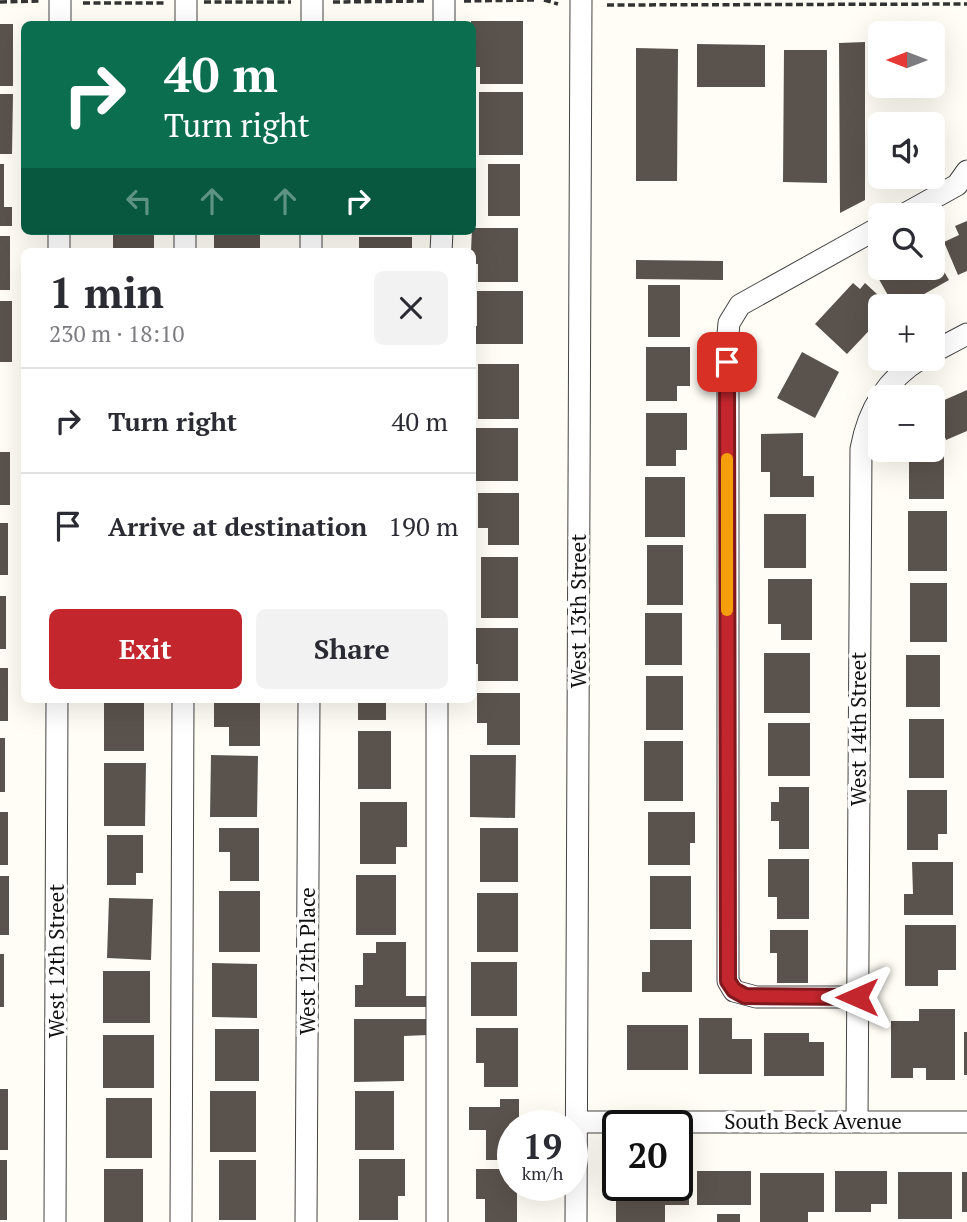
<!DOCTYPE html>
<meta charset="utf-8">
<style>
body{margin:0;font-family:"PT Serif",serif;background:#f2f2f3;color:#2b2b33;height:100vh;display:flex;flex-direction:column;font-size:26px;white-space:nowrap}
*{box-sizing:border-box;margin:0}
p{font-size:23px;color:#7c7c81}
.icon{flex:none;width:38px;height:38px;fill:none;stroke:currentColor;stroke-width:2;stroke-linecap:round;stroke-linejoin:round}
.map{position:relative;flex:1;overflow:hidden}
.panel{position:absolute;left:21px;top:248px;width:455px;height:455px;display:flex;flex-direction:column;background:#fff;border-radius:10px;box-shadow:0 7px 28px #0002}
.panel>*{flex:none}
.guide{position:absolute;left:21px;top:21px;width:455px;height:214px;border-radius:10px;box-shadow:0 7px 28px #0002;background:#0b6e4f;color:#fff;overflow:hidden}
.needle{width:46px;rotate:270deg}
.controls{position:absolute;left:868px;top:21px;display:grid;gap:14px}
.controls a{display:grid;place-items:center;width:77px;height:77px;border-radius:10px;background:#fff;box-shadow:0 7px 28px #0002;font-size:35px}
.speed{position:absolute;left:497px;top:1110px;display:flex;gap:14px;font-size:35px;font-weight:700;text-align:center}
.speed>*{display:grid;place-content:center;width:91px;height:91px;border-radius:50%;background:#fff;box-shadow:0 7px 28px #0002;line-height:1}
.speed small{font-size:18px;font-weight:400}
.speed .limit{border:4px solid #111;border-radius:10px;background:#fff;color:#111}
.pin{position:absolute;display:grid;place-items:center;width:60px;height:60px;color:#fff;margin:-30px;border-radius:14px;box-shadow:0 4px 10px #0006}
.me{position:absolute;width:77px;margin:-38px;rotate:270deg;stroke-linejoin:round;filter:drop-shadow(0 0 5px #0008)}
.turn{display:flex;align-items:center;gap:24px;height:147px;padding:0 28px;font-size:32px}
.turn .icon{width:91px;height:91px;stroke-width:2.5}
.turn b{display:block;font-size:49px;line-height:60px}
.lanes{display:flex;align-items:center;height:66px;padding:0 28px;background:#0003;justify-content:center;gap:35px;direction:ltr}
.lanes .off{opacity:.35}
.round{display:grid;place-items:center;flex:none;width:74px;height:74px;border-radius:10px;background:#f2f2f3}
.summary{display:flex;align-items:center;justify-content:space-between;height:119px;padding:0 28px}
h1{font-size:42px;font-weight:600;line-height:52px}
.button{display:flex;gap:14px;margin-top:auto;padding:14px 28px}
.button a{flex:1;height:80px;border-radius:10px;background:#c4262e;color:#fff;font-size:28px;font-weight:600;line-height:80px;text-align:center}
.button a+a{background:#f2f2f3;color:#2b2b33}
ul{padding:0;list-style:none}
li{display:flex;align-items:center;gap:21px;height:105px;padding:0 28px;border-top:2px solid #e1e1e2}
li div{flex:1}
li b{display:block;font-size:26px}
li em{font-style:normal}
.map>svg:first-child{display:block}
.building{fill:#5a524d}
.lines{fill:none;stroke-linecap:round;stroke-linejoin:round}
.minor-casing{stroke:#444;stroke-width:23}
.path{stroke:#333;stroke-width:3.5;stroke-dasharray:7 3.5;stroke-linecap:butt}
.minor{stroke:#fff;stroke-width:21}
.route-casing{stroke:#7f191e;stroke-width:18}
.route{stroke:#c4262e;stroke-width:12}
.slow{stroke:#f59e0b;stroke-width:12}
.labels{text-anchor:middle;stroke-width:7;stroke-linejoin:round;paint-order:stroke}
.street-label{font-size:21px;fill:#111;stroke:#fff}
</style>
<div class="map">
<svg width="967" height="1222" viewBox="0 0 967 1222">
<rect width="100%" height="100%" fill="#fffdf5"/>
<path class="building" d="M258 21V24H214V22Z
M471 21H523V84H480V67H472Z
M0 24H13V86H0Z
M865 42V200L840 213 839 43Z
M697 44 765 45V87H697Z
M636 48 678 49 677 181H636Z
M784 50H827V183L783 182Z
M479 92H523V155H479Z
M0 94H13L12 154H0Z
M0 164H4V207H12V226H0Z
M488 164H520V216H488Z
M967 221V271L958 275 944 242 959 235 955 226Z
M472 228H518V282H478V264H472L471 252Z
M214 231H260V252H214Z
M113 234H154V252H113Z
M0 236H10V290H0Z
M359 237H412V252H359Z
M933 253 949 280 903 306H894L876 274 888 268H933Z
M636 260 723 261V280L636 279Z
M853 283 860 289 865 283 890 306H880V319L847 354 815 324Z
M648 285H680V337H648Z
M477 291H523V344H472V326H477Z
M0 301H12V362H0Z
M646 347H690V386H677V401H646Z
M802 352 839 372 815 418 777 398Z
M478 364H519V419H478Z
M967 390V431L946 440 933 405Z
M646 413H687V450H676V466H646Z
M472 428H518V481H472Z
M803 433V476H814V497H770V472H761V434Z
M933 447H944V499H909V450Z
M0 452H10V505H0Z
M645 477H685V537H645Z
M478 493H519V545H488V528H478Z
M908 511H947V571H908Z
M764 514H806V568H764Z
M0 523H8V575H0Z
M647 545H683V605H647Z
M481 557H518V618H481Z
M768 579H812V640H781V624H768Z
M910 583H947V642H910Z
M0 596H6V649H0Z
M645 613H682V665H645Z
M472 628H518V681H478V664H472Z
M764 653H810V713H764Z
M906 655H940V707H906Z
M0 668H8V721H0Z
M646 676H683V730H646Z
M477 693H520V745H487V723H477Z
M104 700H144V751H104Z
M214 700H260V746H229V727H214Z
M358 700H386V720H358Z
M909 719H944V778H909Z
M768 723H810V776H768Z
M358 731H391V789H358Z
M0 738H5V792H0Z
M644 741H683V801H644Z
M211 755 258 756 257 817H210Z
M470 755H516L515 818 470 817Z
M104 763H146L145 826H104Z
M779 787H809V849H779V821H771V802H779Z
M907 790H947V834H938V850H907Z
M360 802H407V847H396V864H360Z
M0 812H8V865H0Z
M648 812H695V843H690V865H648Z
M219 828H259V881H230V852H219Z
M480 828H518V882H480Z
M107 835H143V873H136V885H107Z
M768 859H809V919H777V897H768Z
M912 862H953V915H904V894H913Z
M356 875H396V935H356Z
M0 876H9V935H0Z
M650 876H691V929H650Z
M219 891H260V952H219Z
M477 893H518V952H477Z
M109 898 153 899 151 960 107 958Z
M905 925H956V970H938V986H905Z
M770 930H808V983H777V953H770Z
M650 940H692V992H642V972H650Z
M376 942H406V996H428V1007H355V985H363V953H376Z
M0 954H4V1007H0Z
M471 962H517V1016H471Z
M212 963 257 964V1018L212 1017Z
M103 971H150V1023H103Z
M919 1009H955V1080H926V1068H913V1078H891V1021H919Z
M699 1018H732V1039H752V1074H699Z
M354 1019H427L428 1035 404 1036V1081L354 1082Z
M627 1025H688V1070H627Z
M476 1028H518V1087H484V1063H476Z
M215 1029H259V1081H215Z
M964 1032H967V1075H964Z
M764 1033H809V1042H824V1076H764Z
M103 1035H154V1088H103Z
M0 1089H8V1150H0Z
M210 1091H256V1152H210Z
M355 1091H394V1150H355Z
M106 1098H152V1158H106Z
M500 1099H519V1125H513V1160H486V1130H469V1107H500Z
M359 1159H405V1196H398V1220H359Z
M0 1160H7V1220H0Z
M219 1160H256V1220H219Z
M104 1169H143V1222H104Z
M476 1169H513V1185H517V1222H485V1199H476Z
M677 1170H689V1205H665V1222H616V1199H628V1185H677Z
M697 1171H751V1205H697Z
M835 1171H887V1204H871V1212H835Z
M898 1172H952V1219H898Z
M962 1172H967V1212H962Z
M760 1173H824V1212H808V1222H760Z
M717 1214H740V1222H717Z"/>
<g class="lines">
<defs>
<path id="minor" d="M60 24V0
M186 24V0
M312 24V0
M444 24V0
M903 215 957 185 967 171
M59 252V231
M185 252V231
M311 252V231
M441 252 442 231
M933 352 967 334
M857 997H756L734 991 728 981V334L729 323 740 305 880 227
M576 1122H967
M857 1122 861 449C868 410 886 380 920 359
M55 1222 57 700
M181 1222 183 700
M306 1222 309 700
M437 1222V700
M576 1222 581 0"/>
</defs>
<use href="#minor" class="minor-casing"/>
<path class="path" d="M544 0 558 4
M464 1 535 0
M0 2 40 1
M204 2H291
M333 2 425 1
M83 3H165
M607 5 967 4"/>
<use href="#minor" class="minor"/>
</g>
<g class="lines">
<defs>
<path id="route" d="M727 362 728 981 734 990 745 996 857 997"/>
</defs>
<use href="#route" class="route-casing"/>
<use href="#route" class="route"/>
<path class="slow" d="M727 610V459"/>
</g>
<g class="labels">
<g class="street-label">
<text transform="translate(579 611) rotate(-90)" y="7">West 13th Street</text>
<text transform="translate(859 729) rotate(-90)" y="7">West 14th Street</text>
<text transform="translate(57 961) rotate(-90)" y="7">West 12th Street</text>
<text transform="translate(308 961) rotate(-90)" y="7">West 12th Place</text>
<text x="813" y="1129">South Beck Avenue</text>
</g>
</g>
</svg>
<div class="controls">
<a><svg class="needle" viewBox="-14 -14 28 28"><path d="M0-13l5 13h-10z" fill="#e53935"/><path d="M0 13l5-13h-10z" fill="#7c7c81"/></svg></a>
<a><svg class="icon" aria-label="sound" viewBox="0 0 24 24"><path d="M4 9h4l5-4v14l-5-4H4zM17 9q2 3 0 6"/></svg></a>
<a><svg class="icon" aria-label="search" viewBox="0 0 24 24"><circle cx="10" cy="10" r="6"/><path d="M15 15l6 6"/></svg></a>
<a>+</a>
<a>−</a>
</div>
<div class="speed"><div>19<small>km/h</small></div><div class="limit">20</div></div>
<div class="pin" style="left:727px;top:362px;background:#d93025"><svg class="icon" aria-label="arrive" viewBox="0 0 24 24"><path d="M6 21V4h12l-3 4 3 4H6"/></svg></div>
<svg class="me" style="left:857px;top:997px" viewBox="-20 -20 40 40"><path d="M0-17L14 15 0 8-14 15z" fill="#c4262e" stroke="#fff" stroke-width="4"/></svg>
<div class="guide">
<div class="turn"><svg class="icon" aria-label="right" viewBox="0 0 24 24"><path d="M7 20v-9h11M14 6l5 5-5 5"/></svg><div><b>40 m</b>Turn right</div></div>
<div class="lanes"><svg class="icon off" aria-label="left" viewBox="0 0 24 24"><path d="M17 20v-9H6M10 6l-5 5 5 5"/></svg><svg class="icon off" aria-label="ahead" viewBox="0 0 24 24"><path d="M12 20V5M6 11l6-6 6 6"/></svg><svg class="icon off" aria-label="ahead" viewBox="0 0 24 24"><path d="M12 20V5M6 11l6-6 6 6"/></svg><svg class="icon" aria-label="right" viewBox="0 0 24 24"><path d="M7 20v-9h11M14 6l5 5-5 5"/></svg></div>
</div>
<section class="panel">
<div class="summary"><div><h1>1 min</h1><p>230 m · 18:10</p></div><a class="round"><svg class="icon" aria-label="close" viewBox="0 0 24 24"><path d="M6 6l12 12M18 6L6 18"/></svg></a></div>
<ul>
<li><svg class="icon" aria-label="right" viewBox="0 0 24 24"><path d="M7 20v-9h11M14 6l5 5-5 5"/></svg><div><b>Turn right</b></div><em>40 m</em></li>
<li><svg class="icon" aria-label="arrive" viewBox="0 0 24 24"><path d="M6 21V4h12l-3 4 3 4H6"/></svg><div><b>Arrive at destination</b></div><em>190 m</em></li>
</ul>
<div class="button"><a>Exit</a><a>Share</a></div>
</section>
</div>
